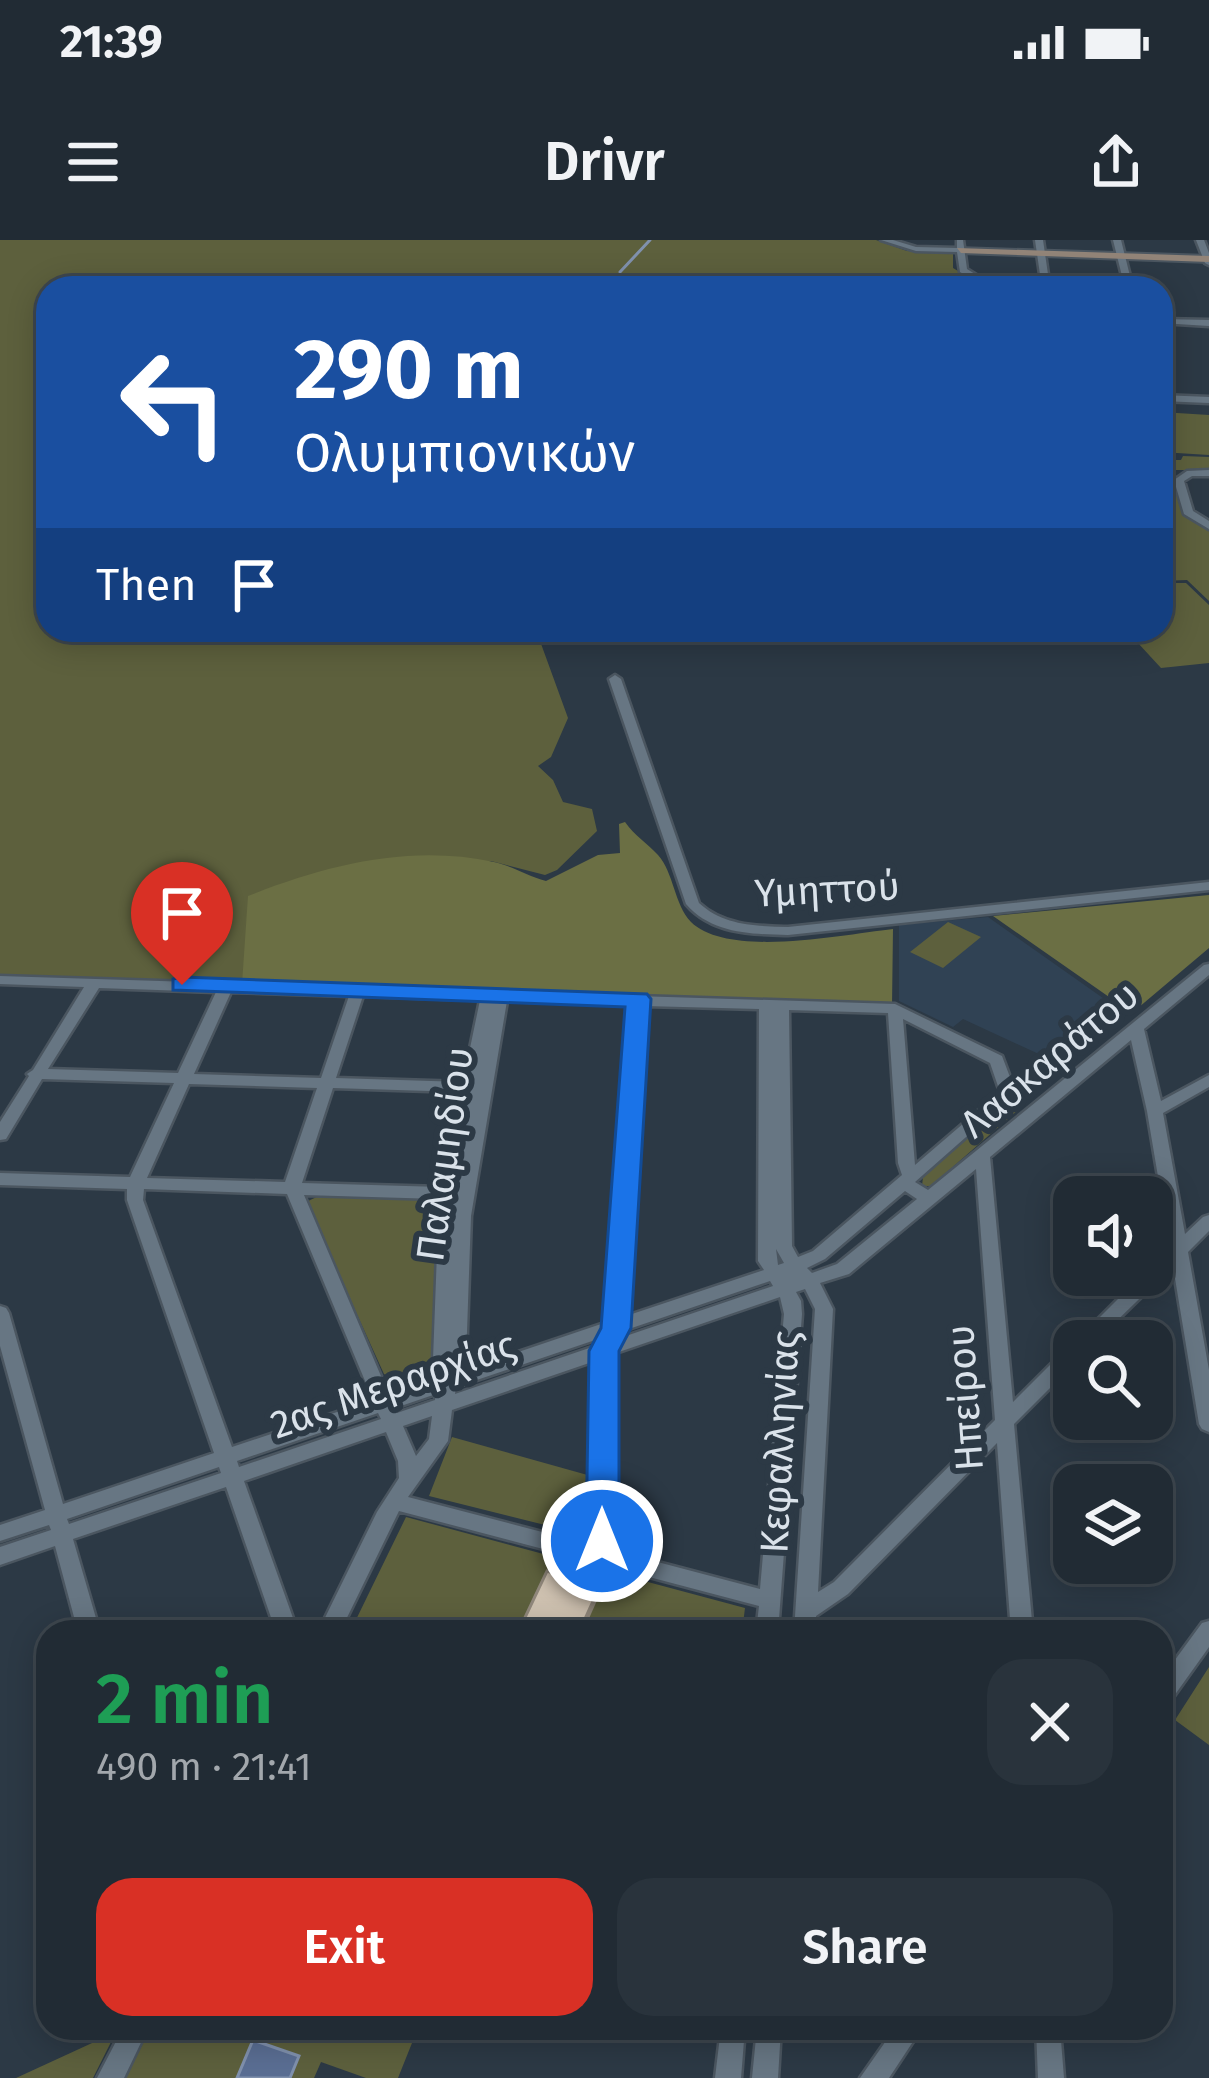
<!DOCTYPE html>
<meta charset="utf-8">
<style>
body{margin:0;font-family:"Fira Sans",sans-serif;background:#29333c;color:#f1f3f6;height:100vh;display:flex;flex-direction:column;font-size:45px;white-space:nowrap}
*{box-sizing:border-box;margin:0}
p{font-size:39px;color:#a2a7ac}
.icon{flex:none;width:66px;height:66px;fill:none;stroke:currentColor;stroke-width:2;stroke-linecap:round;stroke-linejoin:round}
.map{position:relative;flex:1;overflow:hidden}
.drawer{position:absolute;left:36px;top:1380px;width:1137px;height:420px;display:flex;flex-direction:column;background:#212b34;border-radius:36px;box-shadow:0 6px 30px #0003,0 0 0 3px #3e474f}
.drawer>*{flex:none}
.hud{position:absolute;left:36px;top:36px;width:1137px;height:366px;border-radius:36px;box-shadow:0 6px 30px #0003,0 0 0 3px #3e474f;background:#1a4fa0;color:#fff;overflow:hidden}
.controls{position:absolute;left:1053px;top:936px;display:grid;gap:24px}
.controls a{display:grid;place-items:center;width:120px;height:120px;border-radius:24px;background:#212b34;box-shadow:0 6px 30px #0003,0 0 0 3px #3e474f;font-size:60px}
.pin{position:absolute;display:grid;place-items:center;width:102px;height:102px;color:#fff;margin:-123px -51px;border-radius:50% 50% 50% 0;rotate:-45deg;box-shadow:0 0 12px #0007}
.pin .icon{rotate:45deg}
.me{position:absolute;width:132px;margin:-66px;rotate:0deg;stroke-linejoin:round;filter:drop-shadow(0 0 9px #0008)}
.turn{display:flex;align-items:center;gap:42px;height:252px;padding:0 60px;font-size:54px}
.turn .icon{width:156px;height:156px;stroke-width:2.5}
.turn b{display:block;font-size:84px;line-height:102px}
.then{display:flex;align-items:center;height:114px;padding:0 60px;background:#0003;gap:24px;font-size:45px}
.round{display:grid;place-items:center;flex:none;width:126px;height:126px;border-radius:36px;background:#29333c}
.head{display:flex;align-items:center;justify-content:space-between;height:204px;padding:0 60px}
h1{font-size:72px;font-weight:600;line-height:90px;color:#1e9e55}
.cta{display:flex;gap:24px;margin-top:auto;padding:24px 60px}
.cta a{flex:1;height:138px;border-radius:36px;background:#d93025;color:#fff;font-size:48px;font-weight:600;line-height:138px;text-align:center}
.cta a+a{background:#29333c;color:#f1f3f6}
.status{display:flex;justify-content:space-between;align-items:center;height:84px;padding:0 60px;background:#212b34;direction:ltr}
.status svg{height:33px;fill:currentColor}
header{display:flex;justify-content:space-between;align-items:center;height:156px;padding:0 60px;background:#212b34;font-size:54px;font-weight:600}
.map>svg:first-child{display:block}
.built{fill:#304254}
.green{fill:#5d603d}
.forest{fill:#6b6f44}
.water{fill:#5a6e93;stroke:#8091ad;stroke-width:3}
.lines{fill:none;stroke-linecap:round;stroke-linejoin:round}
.stream{stroke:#8091ad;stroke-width:3}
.street-casing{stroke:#4b5660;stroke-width:5}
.secondary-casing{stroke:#4b5660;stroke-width:4}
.street{fill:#677683;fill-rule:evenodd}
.secondary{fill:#928478;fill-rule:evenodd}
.shaded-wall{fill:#90877b}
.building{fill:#cec1b0;stroke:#90877b;stroke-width:3}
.route{fill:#1a73e8;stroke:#114b97;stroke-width:3}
.labels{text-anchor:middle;stroke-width:12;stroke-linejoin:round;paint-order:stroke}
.street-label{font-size:39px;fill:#dae2ea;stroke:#2c3945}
</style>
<div class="status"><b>21:39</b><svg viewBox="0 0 49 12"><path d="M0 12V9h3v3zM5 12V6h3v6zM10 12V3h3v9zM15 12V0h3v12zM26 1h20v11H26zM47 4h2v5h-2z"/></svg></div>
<header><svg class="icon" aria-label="menu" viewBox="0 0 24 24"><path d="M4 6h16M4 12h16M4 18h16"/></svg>Drivr<svg class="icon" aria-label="share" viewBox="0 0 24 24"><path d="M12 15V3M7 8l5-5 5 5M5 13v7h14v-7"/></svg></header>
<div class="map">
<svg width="1209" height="1838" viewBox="0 0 1209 1838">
<rect width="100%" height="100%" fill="#2c3945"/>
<path class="built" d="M988 677 1110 763 1041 815 963 779 953 787 899 761V685Z"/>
<path class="green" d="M0 0H876L907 11 953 13V28L987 48H48V390H536L568 478 551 517 538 526 553 540 563 562 592 569 597 591 557 630 545 635 491 621 249 710 242 744 0 736Z
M1161 172 1209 175V215L1161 212Z
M1183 216 1209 217V230H1168L1184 273 1209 290V361L1187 340 1161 341V220H1181Z
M1161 343H1186L1209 365V423L1161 428 1126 390H1161Z
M948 682 981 697 943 728 910 712Z
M1013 857 1025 864 931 946H922L923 937Z
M323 954 434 960 441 970 435 1138 399 1143 384 1134 306 962Z
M452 1197 591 1236 589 1296 429 1256Z
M406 1277 745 1368 742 1392H350Z
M1209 1427V1505L1175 1480Z
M150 1788H418L398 1838H366L321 1822 314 1838H126Z
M116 1792 93 1838H16Z"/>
<path class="forest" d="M625 582C635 596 647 603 658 615 674 633 674 664 691 682 729 719 845 694 893 689L892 766 242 744 248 656C327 625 409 604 494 622 512 626 527 636 546 641L598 615 620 613 619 584Z
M1209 655V708L1132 773 993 676Z"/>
<path class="water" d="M253 1800 299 1816 290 1838H237Z"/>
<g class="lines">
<path class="stream" d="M620 32 650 0"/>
<defs>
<path id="street" d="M881 0H893L916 7 957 8V0H963L967 29 997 48H987L960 32 957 12 916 11Z
M1035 0H1043L1050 48H1042Z
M1113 0H1121L1133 48H1125Z
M1196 0H1204L1209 13V25L1205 23Z
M1161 79 1209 80V86L1161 83Z
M1161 155 1209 157V163L1161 161Z
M1209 230V236H1192L1184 241 1193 271 1209 281V289L1184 274 1174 240 1187 231Z
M615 435 621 439 699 663C724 686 756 686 788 687L1209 642V650L788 695C751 694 712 694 686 664L609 439Z
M1209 724V735L1144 789 1161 861 1209 835V847L1163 873 1185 994 1203 977 1209 975V991L1188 1012 1209 1130V1192L1202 1189 1199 1184 1173 1026 1096 1101H1076L1142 1035H1152V1026L1170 1008 1147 871 1131 800 990 917 1013 1162 1068 1107 1074 1105V1124L1014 1184 1033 1392H1011L997 1203 848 1354 816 1376V1392H794L815 1069 805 1049 796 1052 801 1061 802 1074 778 1392H756L759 1366 399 1271 340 1392H318L377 1272 399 1238 398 1221 386 1192 244 1241 298 1392H276L226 1247 73 1299 100 1392H78L55 1306 0 1325V1307L51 1290 49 1285 0 1301V1285L45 1270 0 1106V1066L6 1068 9 1073 63 1264 214 1213 127 960V949L0 945V933L130 937 174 843 42 839 6 899 0 900V882L29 836 27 834 33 830 84 747 0 744V736L895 764 1002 816 1016 853 915 942 928 950 1204 725ZM99 748 216 752 178 833 48 829ZM231 752 349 756 321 838 194 834ZM363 756 480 760 463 842 336 838ZM507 761 630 765 607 1082 459 1132 466 1120 471 976ZM645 766 759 769 758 1021 764 1030 626 1076ZM789 770 888 773 898 923 902 935 813 1011 798 1017 792 1006ZM903 779 990 823 1000 852 915 925ZM189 844 317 848 285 942 147 938ZM333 848 461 852 441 947 302 943ZM976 929 995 1180 834 1342 818 1352 833 1069 820 1043 849 1034ZM144 949 287 954 373 1160 232 1207 143 960ZM905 951 917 959 837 1024 812 1033 807 1028 825 1019ZM304 955 439 959 433 1120 440 1132 439 1138 389 1155ZM776 1009 784 1023 778 1025ZM770 1041 773 1046 620 1098 623 1091ZM780 1057 784 1074 760 1349 612 1310 613 1114ZM601 1098 598 1105 455 1154 456 1147ZM595 1121 592 1305 408 1257 448 1201 452 1170ZM436 1154 435 1160 397 1173 395 1168ZM378 1173 381 1179 239 1227 237 1221ZM432 1176 429 1199 416 1216 403 1186ZM219 1227 221 1233 69 1284 67 1279Z
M1209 1381V1407L1169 1463 1161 1466V1439L1202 1383Z
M123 1788H148L124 1838H97Z
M721 1788H745L741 1838H715Z
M757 1788H781L778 1838H752Z
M895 1788H922L889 1838H860Z
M1036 1788H1060L1064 1838H1038Z"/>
<path id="secondary" d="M957 8 1209 16V22L961 13Z"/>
</defs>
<use href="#street" class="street-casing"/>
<use href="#secondary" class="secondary-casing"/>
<use href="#street" class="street"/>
<use href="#secondary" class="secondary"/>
</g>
<path class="shaded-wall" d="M599 1348V1356L583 1392H579Z"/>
<path class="building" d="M547 1331 599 1348 579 1392H530L520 1388Z"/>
<path class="route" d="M182 737 647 754 651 759 631 1088 619 1111V1301L614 1311 602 1315 591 1311 586 1301 589 1111 601 1088 625 767 173 750V739Z"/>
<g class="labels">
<g class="street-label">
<text transform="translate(827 649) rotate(-3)" y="14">Υμηττού</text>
<text transform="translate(1049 819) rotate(-40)" y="14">Λασκαράτου</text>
<text transform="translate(444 914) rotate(-82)" y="14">Παλαμηδίου</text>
<text transform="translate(393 1144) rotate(-19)" y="14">2ας Μεραρχίας</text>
<text transform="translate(964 1158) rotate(-94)" y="14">Ηπείρου</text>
<text transform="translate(779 1202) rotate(-87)" y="14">Κεφαλληνίας</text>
</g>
</g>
</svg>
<div class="controls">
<a><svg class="icon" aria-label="sound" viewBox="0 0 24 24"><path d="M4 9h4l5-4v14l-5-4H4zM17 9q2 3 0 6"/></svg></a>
<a><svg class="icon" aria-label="search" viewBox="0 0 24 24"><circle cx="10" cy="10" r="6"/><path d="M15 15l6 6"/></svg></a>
<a><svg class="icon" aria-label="layers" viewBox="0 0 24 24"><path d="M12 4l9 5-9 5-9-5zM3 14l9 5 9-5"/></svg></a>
</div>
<div class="pin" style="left:182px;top:745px;background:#d93025"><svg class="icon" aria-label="arrive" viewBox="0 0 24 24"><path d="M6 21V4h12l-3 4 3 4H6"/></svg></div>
<svg class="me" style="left:602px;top:1301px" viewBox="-20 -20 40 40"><circle r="17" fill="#1a73e8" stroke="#fff" stroke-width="3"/><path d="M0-11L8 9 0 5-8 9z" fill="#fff"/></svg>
<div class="hud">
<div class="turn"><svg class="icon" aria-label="left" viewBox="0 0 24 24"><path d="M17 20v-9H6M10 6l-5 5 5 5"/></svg><div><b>290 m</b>Ολυμπιονικών</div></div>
<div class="then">Then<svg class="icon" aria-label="arrive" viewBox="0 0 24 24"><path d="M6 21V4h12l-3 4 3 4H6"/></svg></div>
</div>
<section class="drawer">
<div class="head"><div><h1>2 min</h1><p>490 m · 21:41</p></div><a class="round"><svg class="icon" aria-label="close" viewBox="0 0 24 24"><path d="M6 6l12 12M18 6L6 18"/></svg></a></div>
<div class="cta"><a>Exit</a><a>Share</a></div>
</section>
</div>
